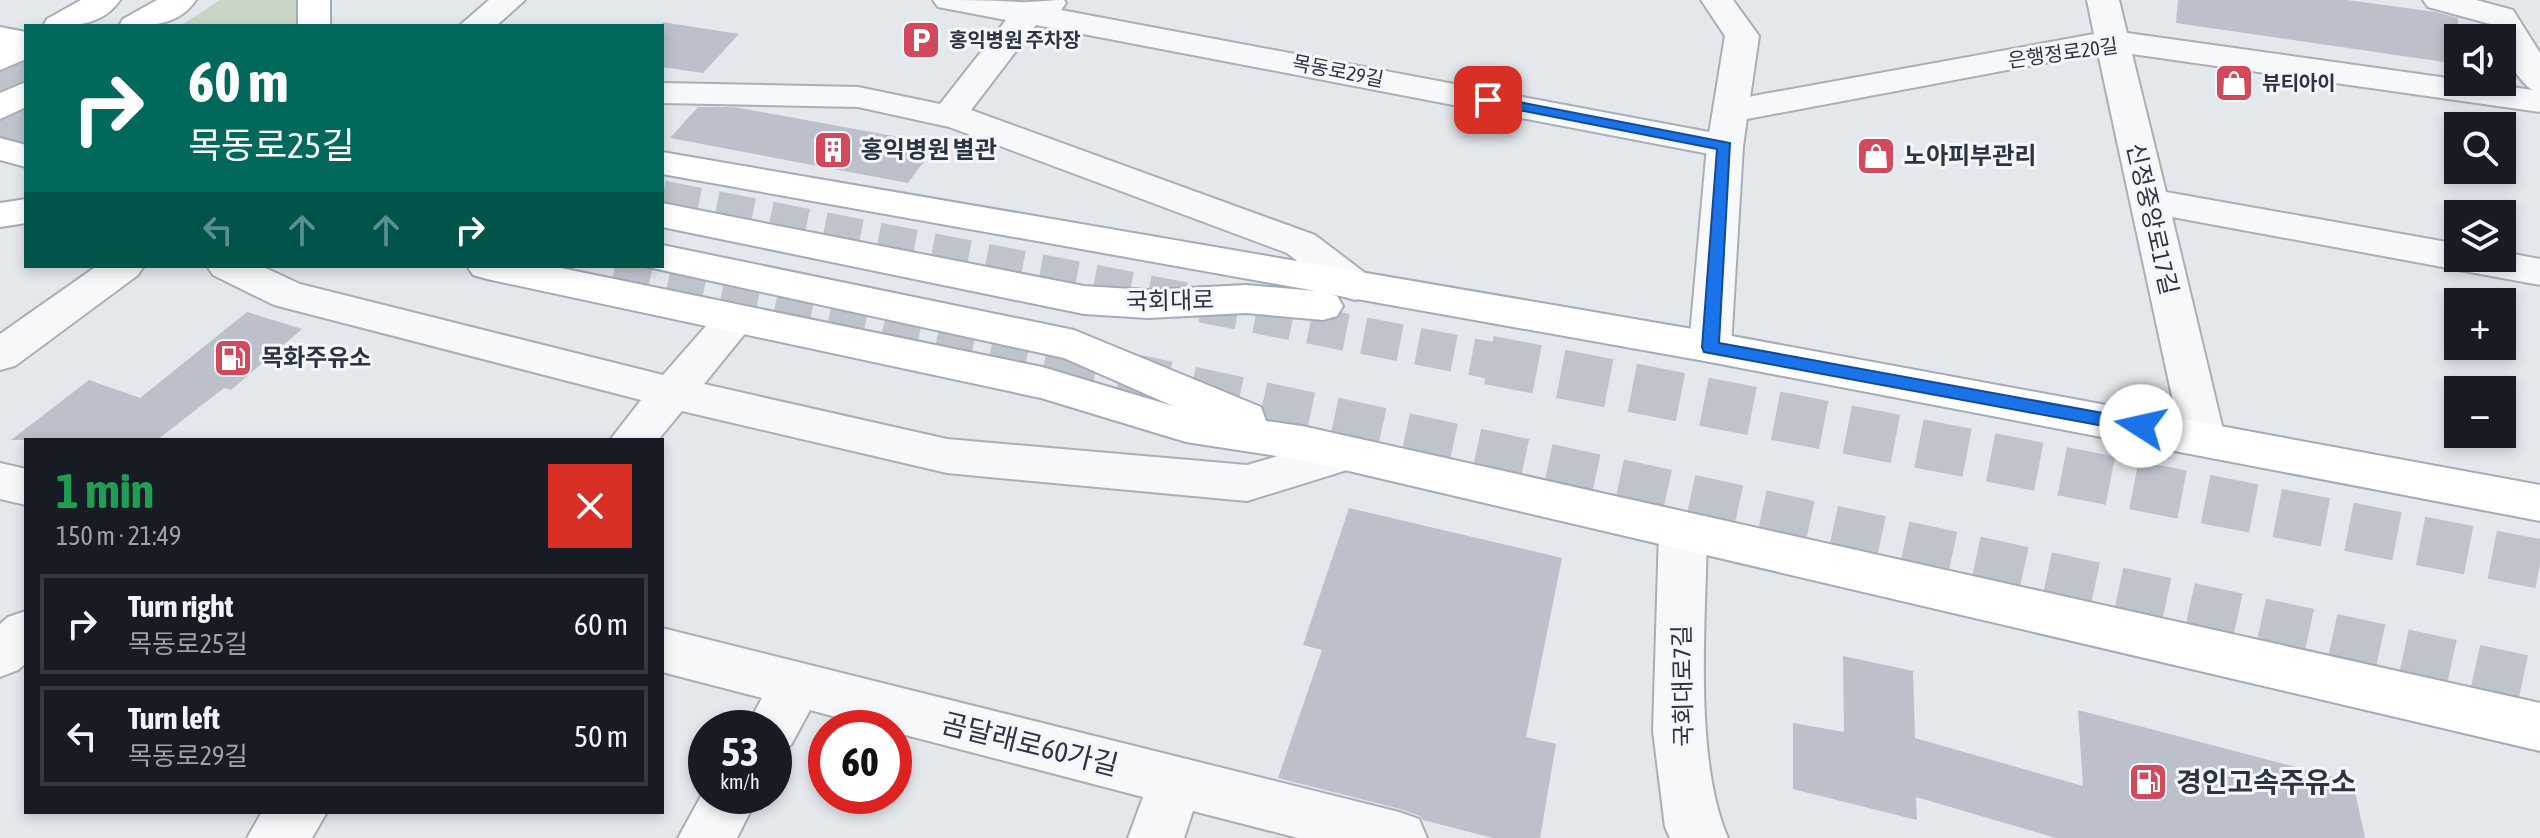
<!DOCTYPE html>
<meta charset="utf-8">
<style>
body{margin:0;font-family:"Asap Condensed","Noto Sans KR",sans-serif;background:#242831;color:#f1f3f6;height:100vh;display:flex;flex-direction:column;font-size:30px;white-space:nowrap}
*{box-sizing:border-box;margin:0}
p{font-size:26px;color:#9ea1a6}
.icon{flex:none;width:44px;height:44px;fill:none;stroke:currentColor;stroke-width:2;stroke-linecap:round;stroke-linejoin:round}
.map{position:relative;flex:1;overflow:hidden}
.panel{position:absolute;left:24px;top:438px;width:640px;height:376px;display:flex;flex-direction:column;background:#171b24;border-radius:0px;box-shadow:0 4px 12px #0003}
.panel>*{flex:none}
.banner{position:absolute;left:24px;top:24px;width:640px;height:244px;border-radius:0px;box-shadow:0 4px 12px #0003;background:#00695c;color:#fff;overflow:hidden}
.buttons{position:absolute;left:2444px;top:24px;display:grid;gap:16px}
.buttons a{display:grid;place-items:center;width:72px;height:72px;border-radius:0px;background:#171b24;box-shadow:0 4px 12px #0003;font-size:40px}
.speed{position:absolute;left:688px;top:710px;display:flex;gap:16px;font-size:40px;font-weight:700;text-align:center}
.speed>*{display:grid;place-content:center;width:104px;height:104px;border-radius:50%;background:#171b24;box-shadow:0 4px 12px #0003;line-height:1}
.speed small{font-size:20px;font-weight:400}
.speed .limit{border:12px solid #d22;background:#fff;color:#111}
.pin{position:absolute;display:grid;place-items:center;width:68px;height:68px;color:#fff;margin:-34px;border-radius:16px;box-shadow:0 4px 12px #0006}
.me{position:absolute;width:88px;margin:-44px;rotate:280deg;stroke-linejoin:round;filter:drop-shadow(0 0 6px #0008)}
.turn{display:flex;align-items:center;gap:28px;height:168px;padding:0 32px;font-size:36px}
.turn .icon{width:104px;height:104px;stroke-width:2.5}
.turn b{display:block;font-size:56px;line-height:68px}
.lanes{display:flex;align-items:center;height:76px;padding:0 32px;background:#0003;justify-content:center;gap:40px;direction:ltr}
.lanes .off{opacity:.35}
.round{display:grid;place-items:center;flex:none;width:84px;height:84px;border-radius:0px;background:#242831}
.head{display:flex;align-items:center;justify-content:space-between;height:136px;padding:0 32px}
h1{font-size:48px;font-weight:700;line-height:60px;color:#1e9e55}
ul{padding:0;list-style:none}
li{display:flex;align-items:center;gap:24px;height:100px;margin:0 16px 12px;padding:0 16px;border:4px solid #363941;border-radius:0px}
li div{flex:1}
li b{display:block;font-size:30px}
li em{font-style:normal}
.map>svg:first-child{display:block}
.green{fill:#c9d6c5}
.building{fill:#bbc0ca}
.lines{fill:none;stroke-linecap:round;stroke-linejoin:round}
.primary-tunnel{stroke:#bfc3cb;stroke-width:37;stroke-dasharray:37 18;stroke-linecap:butt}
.trunk-tunnel-far1{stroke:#bfc3cb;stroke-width:37;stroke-dasharray:37 18;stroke-linecap:butt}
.trunk-tunnel{stroke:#bfc3cb;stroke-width:49;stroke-dasharray:49 24;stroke-linecap:butt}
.minor-casing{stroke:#a9aeb7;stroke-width:4}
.tertiary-casing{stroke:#a9aeb7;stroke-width:4}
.secondary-casing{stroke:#a9aeb7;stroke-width:4}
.primary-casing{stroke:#a3abb8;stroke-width:4}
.minor{fill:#f7f8fa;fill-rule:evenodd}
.tertiary{fill:#f7f8fa;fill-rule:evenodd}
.secondary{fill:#fff;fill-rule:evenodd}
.primary{fill:#fff;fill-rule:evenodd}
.route{fill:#1a73e8;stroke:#114b97;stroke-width:2}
.labels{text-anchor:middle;stroke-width:6;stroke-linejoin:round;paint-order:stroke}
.far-poi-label{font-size:20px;font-weight:bold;fill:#2b3445;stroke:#f4f6f9;text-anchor:start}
.far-street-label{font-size:20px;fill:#2b3445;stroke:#f4f6f9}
.poi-label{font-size:24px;font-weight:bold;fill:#2b3445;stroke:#f4f6f9;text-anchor:start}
.street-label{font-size:24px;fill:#2b3445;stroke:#f4f6f9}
.near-street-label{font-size:28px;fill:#2b3445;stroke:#f4f6f9}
.near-poi-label{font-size:28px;font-weight:bold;fill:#2b3445;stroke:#f4f6f9;text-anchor:start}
</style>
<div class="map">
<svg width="2540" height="838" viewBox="0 0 2540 838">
<rect width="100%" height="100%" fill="#e4e7ec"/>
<path class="green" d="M220 0H297L296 26H180Z"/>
<path class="building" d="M2178 0H2347L2436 12 2458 18V64L2176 23Z
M662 22 739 34 703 73 662 67Z
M698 107H734L937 144 908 183 670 138Z
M247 312 302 329 231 390 224 388 157 440H11L89 380 140 398Z
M1349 508 1562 558 1526 737 1556 744 1540 838H1493L1423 820 1420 816 1400 809 1278 778 1322 650 1303 645Z
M1843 656 1913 671 1915 738 2083 786 2078 710 2353 782 2365 838H2056L1916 797 1917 820 1793 789V723L1844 732Z"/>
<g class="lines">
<path class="primary-tunnel" d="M0 82 26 87
M0 119 26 125"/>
<path class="trunk-tunnel-far1" d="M0 62 26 67
M0 133 26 139
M662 199 1499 362
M615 266 1057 362"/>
<path class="trunk-tunnel" d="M1048 360 2540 683
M1489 360 2540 564"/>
<defs>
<path id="minor" d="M489 0H525L496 26H459Z
M933 0C962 0 990 0 1019 2 1030 3 1050 0 1064 0L1066 3 1061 10 1725 135 1738 138 1743 146 1738 154 1725 157 1036 25 971 110 1315 235 1369 276 1375 286 1369 296 1355 300 1341 296 1287 253 949 127 858 107 662 103V83L858 87 940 104 1006 20 938 7Z
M2087 0H2119L2127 33 2533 90C2520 84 2502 53 2502 38H2498L2490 24 2428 7 2423 0H2476L2513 10 2540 53V112L2132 54 2166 192 2458 244V258H2502V252L2540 259V285L2172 217 2225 438 2219 450 2203 455 2187 450 2181 438 2098 53 1731 122 1719 118 1713 111 1719 104 1731 100 2094 34Z
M97 266H144L138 275 15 366 0 370V334Z
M207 266H261L300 284 663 375 720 310 735 306 750 310 756 320 704 384 947 439 1247 465 1344 437 1360 442 1367 454 1360 466 1247 501 947 473 682 411 658 440H610L641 400 274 305 213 275Z
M0 463 26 469V505L0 499Z
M26 611V663L18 670 0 677V624L8 617Z
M662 628 1399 812 1419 819 1427 838H1298L1193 811 1184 838H1128L1143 797 894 732V728H877L810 710 791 745 774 751V728H746L762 698 662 672Z
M706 787V796H758L737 838H678Z
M262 812H327L312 838H247Z"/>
<path id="tertiary" d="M1701 0H1733L1759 36 1743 146 1731 347 1725 358 1710 362 1695 358 1689 347 1707 146 1725 36Z
M1683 513 1700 519 1707 532C1706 620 1693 758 1728 838H1670L1665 827 1653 731 1659 532 1666 519Z"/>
<path id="secondary" d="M81 0H120C102 27 71 26 43 26L47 19Z
M157 0H196C178 27 147 26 119 26L123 19Z
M26 35V59L0 70V46Z
M26 82V107L0 119V93Z"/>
<path id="primary" d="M298 0H330V26H298Z
M0 27 26 32V52L0 47Z
M0 138 26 145V167L0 160Z
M662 152 1710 332 2540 485V521L1710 362 1329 294 1337 296 1343 306 1337 316 1323 320 1246 313 1148 318 1084 314 662 227V203L1084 286 1148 290 1246 285 1316 291 662 174Z
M26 199V223L0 227V203Z
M662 245 1074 330 1261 407 1266 421 1302 426 2540 703V751L1302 460 1186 442 1041 398 487 279 473 275 467 266H551L1042 367 1173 406 1064 358 648 267 662 266Z"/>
</defs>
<use href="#minor" class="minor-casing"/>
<use href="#tertiary" class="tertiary-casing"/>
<use href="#secondary" class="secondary-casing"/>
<use href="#primary" class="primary-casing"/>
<use href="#minor" class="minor"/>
<use href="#tertiary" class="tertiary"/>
<use href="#secondary" class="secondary"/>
<use href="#primary" class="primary"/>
</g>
<path class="route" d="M1488 96 1730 143 1719 343 2141 420 2150 426 2141 433 1704 352 1702 347 1717 149 1483 103V97Z"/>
<defs>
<symbol id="parking-square" viewBox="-11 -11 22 22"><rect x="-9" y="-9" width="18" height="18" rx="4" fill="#d1495b" stroke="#f4f6f9"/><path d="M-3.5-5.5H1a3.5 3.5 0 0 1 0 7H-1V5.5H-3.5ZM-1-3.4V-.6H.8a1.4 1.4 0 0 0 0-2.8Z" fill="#fff"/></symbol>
<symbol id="shop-square" viewBox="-11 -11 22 22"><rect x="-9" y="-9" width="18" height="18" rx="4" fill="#d1495b" stroke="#f4f6f9"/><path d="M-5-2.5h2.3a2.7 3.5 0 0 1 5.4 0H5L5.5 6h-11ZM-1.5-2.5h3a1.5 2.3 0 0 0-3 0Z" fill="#fff"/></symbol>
<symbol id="building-square" viewBox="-11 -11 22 22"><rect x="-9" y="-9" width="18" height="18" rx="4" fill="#d1495b" stroke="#f4f6f9"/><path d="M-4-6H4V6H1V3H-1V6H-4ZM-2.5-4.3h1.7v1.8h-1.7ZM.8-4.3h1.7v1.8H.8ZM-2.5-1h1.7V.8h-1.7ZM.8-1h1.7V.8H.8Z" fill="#fff"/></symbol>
<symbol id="fuel-square" viewBox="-11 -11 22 22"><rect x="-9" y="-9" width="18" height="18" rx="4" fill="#d1495b" stroke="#f4f6f9"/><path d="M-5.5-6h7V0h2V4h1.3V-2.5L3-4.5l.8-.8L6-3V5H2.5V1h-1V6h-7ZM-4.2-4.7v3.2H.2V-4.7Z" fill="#fff"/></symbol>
</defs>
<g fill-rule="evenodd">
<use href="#parking-square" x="899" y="18" width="44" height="44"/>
<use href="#shop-square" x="2212" y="61" width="44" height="44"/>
<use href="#building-square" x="811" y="128" width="44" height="44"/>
<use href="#shop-square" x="1854" y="134" width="44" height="44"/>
<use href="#fuel-square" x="211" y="336" width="44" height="44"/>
<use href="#fuel-square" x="2126" y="760" width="44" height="44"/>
</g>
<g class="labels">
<g class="far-poi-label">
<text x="949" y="47">홍익병원 주차장</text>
<text x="2262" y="90">뷰티아이</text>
</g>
<g class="far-street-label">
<text transform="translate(2063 53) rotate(-8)" y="7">은행정로20길</text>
<text transform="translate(1338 71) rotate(11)" y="7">목동로29길</text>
</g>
<g class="poi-label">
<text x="861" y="158">홍익병원 별관</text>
<text x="1904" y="164">노아피부관리</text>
<text x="261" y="366">목화주유소</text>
</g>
<g class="street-label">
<text transform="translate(2152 219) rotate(77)" y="8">신정중앙로17길</text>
<text transform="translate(1170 301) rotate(-1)" y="8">국회대로</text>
<text transform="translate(1683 686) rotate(-91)" y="8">국회대로7길</text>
</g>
<g class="near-street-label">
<text transform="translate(1030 744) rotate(14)" y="10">곰달래로60가길</text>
</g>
<g class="near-poi-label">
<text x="2176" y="792">경인고속주유소</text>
</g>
</g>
</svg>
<div class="buttons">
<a><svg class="icon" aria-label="sound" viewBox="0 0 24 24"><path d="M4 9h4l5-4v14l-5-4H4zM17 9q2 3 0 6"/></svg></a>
<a><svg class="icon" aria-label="search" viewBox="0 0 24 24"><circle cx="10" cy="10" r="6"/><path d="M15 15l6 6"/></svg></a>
<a><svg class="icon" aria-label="layers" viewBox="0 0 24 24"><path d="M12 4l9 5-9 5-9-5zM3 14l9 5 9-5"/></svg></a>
<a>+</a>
<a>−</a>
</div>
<div class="speed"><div>53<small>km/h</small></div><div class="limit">60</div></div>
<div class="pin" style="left:1488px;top:100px;background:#d93025"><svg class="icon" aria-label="arrive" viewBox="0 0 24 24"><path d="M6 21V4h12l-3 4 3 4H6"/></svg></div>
<svg class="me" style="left:2141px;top:426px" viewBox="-20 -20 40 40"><circle r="19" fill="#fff"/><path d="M0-13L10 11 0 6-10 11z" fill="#1a73e8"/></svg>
<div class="banner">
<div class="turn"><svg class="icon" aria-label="right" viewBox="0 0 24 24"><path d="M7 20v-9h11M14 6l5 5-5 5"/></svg><div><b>60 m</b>목동로25길</div></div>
<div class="lanes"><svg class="icon off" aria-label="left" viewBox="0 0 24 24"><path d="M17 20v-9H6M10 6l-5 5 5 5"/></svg><svg class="icon off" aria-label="ahead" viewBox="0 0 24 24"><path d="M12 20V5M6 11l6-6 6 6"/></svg><svg class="icon off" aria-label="ahead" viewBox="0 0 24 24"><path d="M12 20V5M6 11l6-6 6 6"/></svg><svg class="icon" aria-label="right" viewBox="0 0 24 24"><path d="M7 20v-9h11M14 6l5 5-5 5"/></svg></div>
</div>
<section class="panel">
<div class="head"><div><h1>1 min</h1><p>150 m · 21:49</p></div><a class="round" style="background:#d93025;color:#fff"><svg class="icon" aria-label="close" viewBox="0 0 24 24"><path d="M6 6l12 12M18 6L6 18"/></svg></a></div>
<ul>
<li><svg class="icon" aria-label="right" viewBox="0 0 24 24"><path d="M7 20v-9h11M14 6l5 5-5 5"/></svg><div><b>Turn right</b><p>목동로25길</p></div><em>60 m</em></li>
<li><svg class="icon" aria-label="left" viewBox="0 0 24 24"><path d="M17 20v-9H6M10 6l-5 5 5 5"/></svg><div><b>Turn left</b><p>목동로29길</p></div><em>50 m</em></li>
</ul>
</section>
</div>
